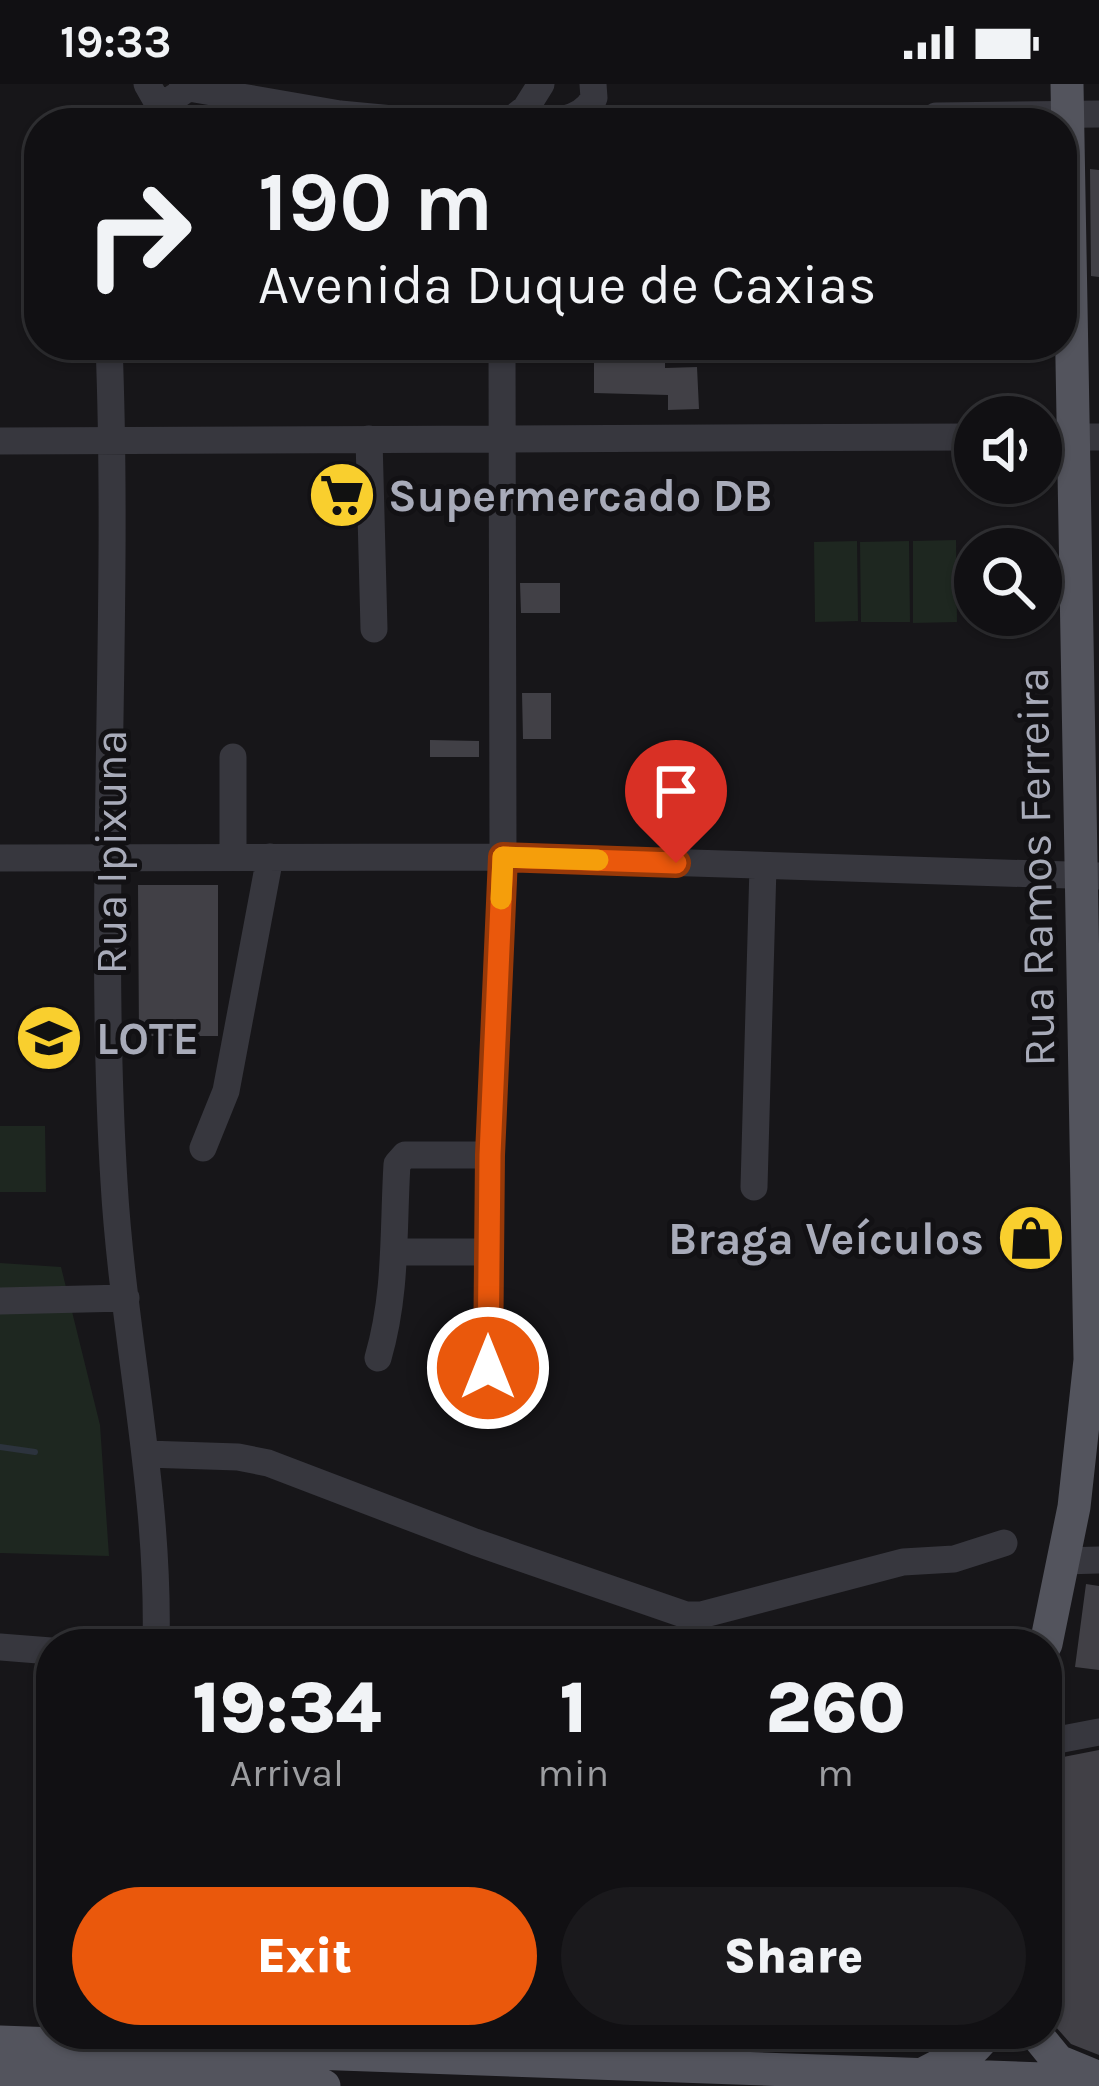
<!DOCTYPE html>
<meta charset="utf-8">
<style>
body{margin:0;font-family:Karla,sans-serif;background:#1a191c;color:#f1f3f6;height:100vh;display:flex;flex-direction:column;font-size:45px;white-space:nowrap}
*{box-sizing:border-box;margin:0}
p{font-size:39px;color:#9c9da0}
.icon{flex:none;width:66px;height:66px;fill:none;stroke:currentColor;stroke-width:2;stroke-linecap:round;stroke-linejoin:round}
.map{position:relative;flex:1;overflow:hidden}
.panel{position:absolute;left:36px;top:1545px;width:1026px;height:420px;display:flex;flex-direction:column;background:#111013;border-radius:48px;box-shadow:0 3px 9px #0004,0 0 0 3px #303033}
.panel>*{flex:none}
.hud{position:absolute;left:24px;top:24px;width:1053px;height:252px;border-radius:48px;box-shadow:0 3px 9px #0004,0 0 0 3px #303033;background:#111013;color:#f1f3f6;overflow:hidden}
.controls{position:absolute;left:954px;top:312px;display:grid;gap:24px}
.controls a{display:grid;place-items:center;width:108px;height:108px;border-radius:50%;background:#111013;box-shadow:0 3px 9px #0004,0 0 0 3px #303033;font-size:60px}
.pin{position:absolute;display:grid;place-items:center;width:102px;height:102px;color:#fff;margin:-123px -51px;border-radius:50% 50% 50% 0;rotate:-45deg;box-shadow:0 0 12px #0007}
.pin .icon{rotate:45deg}
.me{position:absolute;width:132px;margin:-66px;rotate:0deg;stroke-linejoin:round;filter:drop-shadow(0 0 9px #0008)}
.turn{display:flex;align-items:center;gap:42px;height:252px;padding:0 36px;font-size:54px}
.turn .icon{width:156px;height:156px;stroke-width:2.5}
.turn b{display:block;font-size:84px;line-height:102px}
.eta{display:flex;justify-content:space-evenly;align-items:center;height:204px;text-align:center}
.eta b{font-size:72px;font-weight:800;line-height:84px}
.cta{display:flex;gap:24px;margin-top:auto;padding:24px 36px}
.cta a{flex:1;height:138px;border-radius:72px;background:#ea580c;color:#fff;font-size:48px;font-weight:800;line-height:138px;text-align:center}
.cta a+a{background:#1a191c;color:#f1f3f6}
.status{display:flex;justify-content:space-between;align-items:center;height:84px;padding:0 60px;background:#111013;direction:ltr}
.status svg{height:33px;fill:currentColor}
.map>svg:first-child{display:block}
.green{fill:#1e2720}
.lines{fill:none;stroke-linecap:round;stroke-linejoin:round}
.stream{stroke:#2c333d;stroke-width:6}
.building{fill:#414046}
.minor{stroke:#37373e;stroke-width:27}
.major{stroke:#53545d;stroke-width:33}
.route-casing{stroke:#983908;stroke-width:30}
.route{stroke:#ea580c;stroke-width:21}
.slow{stroke:#f59e0b;stroke-width:21}
.labels{text-anchor:middle;stroke-width:10;stroke-linejoin:round;paint-order:stroke}
.poi-label{font-size:45px;font-weight:bold;fill:#a8abb9;stroke:#121114;text-anchor:start}
.street-label{font-size:45px;fill:#a8abb9;stroke:#121114}
</style>
<div class="status"><b>19:33</b><svg viewBox="0 0 49 12"><path d="M0 12V9h3v3zM5 12V6h3v6zM10 12V3h3v9zM15 12V0h3v12zM26 1h20v11H26zM47 4h2v5h-2z"/></svg></div>
<div class="map">
<svg width="1099" height="2002" viewBox="0 0 1099 2002">
<rect width="100%" height="100%" fill="#171619"/>
<path class="green" d="M956 456 957 538 913 539V457Z
M857 457 858 537 815 538 814 458Z
M909 457 910 538H861L860 458Z
M0 1042H45L46 1108H0Z
M0 1179 61 1183 100 1341 109 1472 0 1469Z"/>
<g class="lines">
<path class="stream" d="M0 1363 35 1368"/>
</g>
<path class="building" d="M1090 85 1099 86V193L1091 192Z
M614 261H665V284L697 283 699 325 668 326V311L594 309V277H613Z
M520 499H560V529H521Z
M522 609H551V655H523Z
M430 656 479 657V673H430Z
M138 801H218V952H139Z
M1086 1500 1099 1502V1586L1075 1583Z
M1099 1666V1971L1071 1960 1047 1933 1051 1870H1047V1846H1053L1061 1785 1060 1757H1047V1735H1061L1058 1674Z"/>
<g class="lines">
<path class="minor" d="M147 0 155 14 167 18 181 9 183 0
M541 0 526 24 511 36C540 37 578 43 594 14L593 0
M183 3 340 30 435 39
M936 32 1099 30
M109 261C120 540 97 820 114 1098 123 1253 160 1405 156 1560
M1041 353H1099
M369 355 374 545
M0 357 975 353
M233 773V673
M0 774 503 773 1099 792
M203 1064 226 1007 270 773
M754 1103 763 782
M396 1168H488
M0 1217 126 1214
M378 1274C397 1209 393 1146 397 1080L405 1071H490
M488 1322 490 1071 503 773 502 261
M146 1370 238 1373 268 1379 475 1458 686 1531H701L903 1478 954 1475 1004 1459
M1063 1477 1099 1476
M0 1563 51 1567
M1047 1658 1099 1648"/>
<path class="major" d="M1046 1560 1074 1423 1090 1276 1067 0
M1036 1950 1058 1977 1092 1991
M0 1958 1099 1997
M0 1989 324 2002
M925 1989 975 1963 987 1950"/>
</g>
<g class="lines">
<defs>
<path id="route" d="M488 1284 490 1071 503 773 676 779"/>
</defs>
<use href="#route" class="route-casing"/>
<use href="#route" class="route"/>
<path class="slow" d="M501 815 503 773 598 776"/>
</g>
<defs>
<symbol id="supermarket-disc" viewBox="-11 -11 22 22"><circle r="9.5" fill="#f9cf2e" stroke="#121114"/><path d="M-6-5.5h2.5l.6 2H6L4.5 2H-2.5L-4.4-4H-6ZM-1.5 3.2a1.3 1.3 0 1 0 .1 0ZM3 3.2a1.3 1.3 0 1 0 .1 0Z" fill="#111"/></symbol>
<symbol id="school-disc" viewBox="-11 -11 22 22"><circle r="9.5" fill="#f9cf2e" stroke="#121114"/><path d="M0-5L7-2L0 1L-7-2ZM-4 1L0 2.5L4 1V4Q0 6-4 4Z" fill="#111"/></symbol>
<symbol id="shop-disc" viewBox="-11 -11 22 22"><circle r="9.5" fill="#f9cf2e" stroke="#121114"/><path d="M-5-2.5h2.3a2.7 3.5 0 0 1 5.4 0H5L5.5 6h-11ZM-1.5-2.5h3a1.5 2.3 0 0 0-3 0Z" fill="#111"/></symbol>
</defs>
<g fill-rule="evenodd">
<use href="#supermarket-disc" x="304" y="373" width="76" height="76"/>
<use href="#school-disc" x="11" y="916" width="76" height="76"/>
<use href="#shop-disc" x="993" y="1116" width="76" height="76"/>
</g>
<g class="labels">
<g class="poi-label">
<text x="388" y="427">Supermercado DB</text>
<text x="96" y="970">LOTE</text>
<text x="984" y="1170" text-anchor="end">Braga Veículos</text>
</g>
<g class="street-label">
<text transform="translate(110 768) rotate(-90)" y="16">Rua Ipixuna</text>
<text transform="translate(1035 783) rotate(-91)" y="16">Rua Ramos Ferreira</text>
</g>
</g>
</svg>
<div class="controls">
<a><svg class="icon" aria-label="sound" viewBox="0 0 24 24"><path d="M4 9h4l5-4v14l-5-4H4zM17 9q2 3 0 6"/></svg></a>
<a><svg class="icon" aria-label="search" viewBox="0 0 24 24"><circle cx="10" cy="10" r="6"/><path d="M15 15l6 6"/></svg></a>
</div>
<div class="pin" style="left:676px;top:779px;background:#d93025"><svg class="icon" aria-label="arrive" viewBox="0 0 24 24"><path d="M6 21V4h12l-3 4 3 4H6"/></svg></div>
<svg class="me" style="left:488px;top:1284px" viewBox="-20 -20 40 40"><circle r="17" fill="#ea580c" stroke="#fff" stroke-width="3"/><path d="M0-11L8 9 0 5-8 9z" fill="#fff"/></svg>
<div class="hud">
<div class="turn"><svg class="icon" aria-label="right" viewBox="0 0 24 24"><path d="M7 20v-9h11M14 6l5 5-5 5"/></svg><div><b>190 m</b>Avenida Duque de Caxias</div></div>
</div>
<section class="panel">
<div class="eta">
<div><b>19:34</b><p>Arrival</p></div>
<div><b>1</b><p>min</p></div>
<div><b>260</b><p>m</p></div>
</div>
<div class="cta"><a>Exit</a><a>Share</a></div>
</section>
</div>
